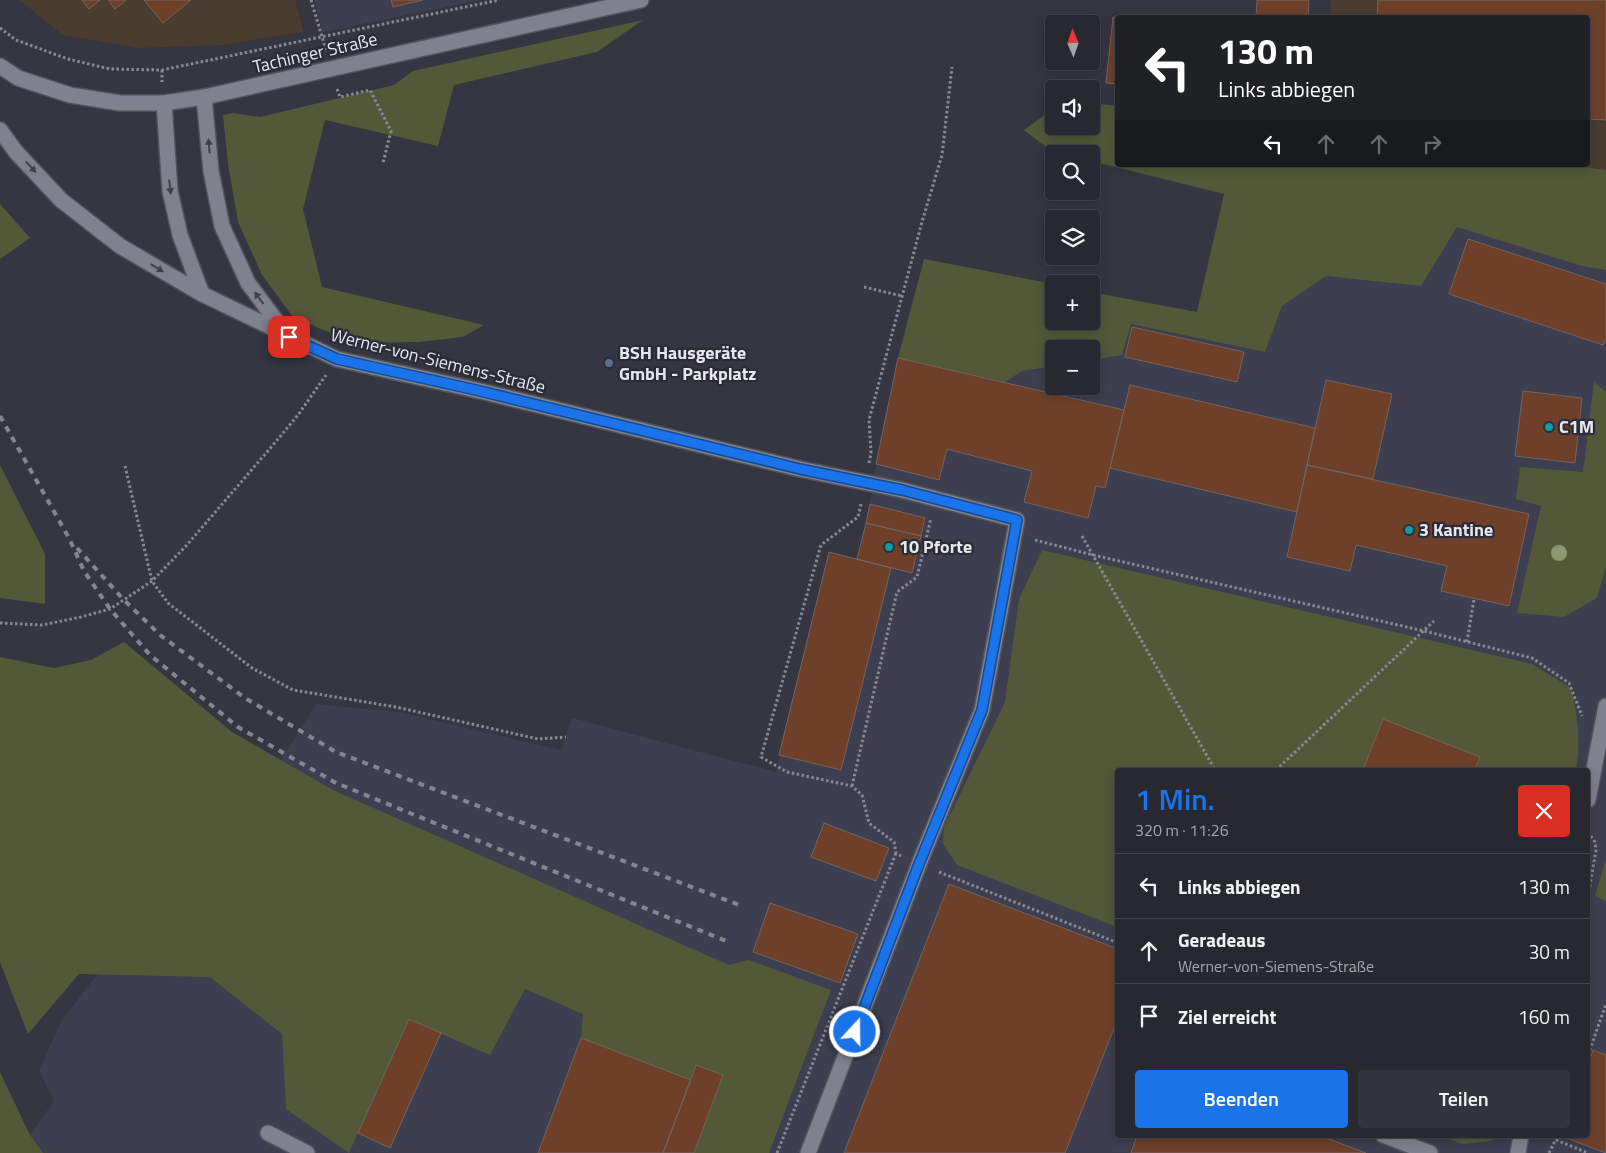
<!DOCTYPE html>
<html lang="de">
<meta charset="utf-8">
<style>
body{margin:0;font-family:"Titillium Web",sans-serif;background:#34343d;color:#f1f3f6;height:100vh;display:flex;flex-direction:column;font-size:19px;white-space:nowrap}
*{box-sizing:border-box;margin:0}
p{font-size:16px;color:#a5a6ab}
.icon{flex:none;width:28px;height:28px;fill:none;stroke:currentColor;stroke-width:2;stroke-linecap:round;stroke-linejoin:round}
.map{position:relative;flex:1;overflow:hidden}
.side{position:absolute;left:1115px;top:768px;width:475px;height:370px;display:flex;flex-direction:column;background:#282831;border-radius:5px;box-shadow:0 2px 12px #0003,0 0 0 1px #44444d}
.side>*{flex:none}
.top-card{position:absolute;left:1115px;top:15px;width:475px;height:152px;border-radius:5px;box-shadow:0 2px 12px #0003,0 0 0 1px #44444d;background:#202124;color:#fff;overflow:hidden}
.needle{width:32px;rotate:358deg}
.tools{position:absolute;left:1045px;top:15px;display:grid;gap:10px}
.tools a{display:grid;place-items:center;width:55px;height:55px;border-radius:5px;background:#282831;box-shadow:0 2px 12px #0003,0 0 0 1px #44444d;font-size:25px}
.pin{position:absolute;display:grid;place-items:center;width:42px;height:42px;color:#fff;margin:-21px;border-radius:10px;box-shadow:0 2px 8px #0006}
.me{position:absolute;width:55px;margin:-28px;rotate:21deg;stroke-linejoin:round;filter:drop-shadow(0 0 4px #0008)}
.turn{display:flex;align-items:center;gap:18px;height:105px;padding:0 20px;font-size:22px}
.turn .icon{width:65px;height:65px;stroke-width:2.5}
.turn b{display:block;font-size:35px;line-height:42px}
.lanes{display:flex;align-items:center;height:48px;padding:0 20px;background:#0003;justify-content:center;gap:25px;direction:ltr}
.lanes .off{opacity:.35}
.round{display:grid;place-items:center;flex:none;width:52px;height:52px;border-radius:5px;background:#34343d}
.headline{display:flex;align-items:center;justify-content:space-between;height:85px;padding:0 20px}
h1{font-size:30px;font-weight:600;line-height:38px;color:#1a73e8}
.button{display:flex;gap:10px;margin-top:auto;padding:10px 20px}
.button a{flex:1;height:58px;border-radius:5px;background:#1a73e8;color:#fff;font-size:20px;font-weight:600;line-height:58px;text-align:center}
.button a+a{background:#34343d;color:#f1f3f6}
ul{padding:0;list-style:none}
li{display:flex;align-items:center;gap:15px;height:65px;padding:0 20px;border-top:1px solid #44444d}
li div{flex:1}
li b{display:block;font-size:19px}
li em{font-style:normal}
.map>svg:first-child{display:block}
.commercial{fill:#4a3c2e}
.built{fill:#3d3e4f;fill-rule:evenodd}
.green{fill:#525838}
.building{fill:#6e402a;stroke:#72645e}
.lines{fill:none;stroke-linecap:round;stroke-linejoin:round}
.minor-casing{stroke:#52525b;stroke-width:18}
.path{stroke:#898a93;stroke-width:3;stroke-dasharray:2.5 2.5;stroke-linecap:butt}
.minor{stroke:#80818e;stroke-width:15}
.rail{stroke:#868690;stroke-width:4;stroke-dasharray:6 6;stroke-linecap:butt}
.tree{fill:#8f9770}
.oneway{fill:#40414c}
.route-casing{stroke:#114b97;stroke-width:12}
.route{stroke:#1a73e8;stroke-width:9}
.service-dot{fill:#5c6f8a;stroke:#2b2c36;stroke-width:2}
.culture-dot{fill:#0f9aa8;stroke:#2b2c36;stroke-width:2}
.labels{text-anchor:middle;stroke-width:4.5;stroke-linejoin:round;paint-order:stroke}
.street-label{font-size:18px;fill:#e7e7ee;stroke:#2b2c36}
.poi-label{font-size:18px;font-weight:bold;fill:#e7e7ee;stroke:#2b2c36;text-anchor:start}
</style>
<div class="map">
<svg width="1606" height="1153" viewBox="0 0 1606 1153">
<rect width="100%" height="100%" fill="#353641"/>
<path class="commercial" d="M19 0H295L304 32 223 45 138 48 63 35Z
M1331 0H1606V170L1572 165H1588V18H1329Z"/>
<path class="built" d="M314 0H480L323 32Z
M1606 188V1153H2L30 1135 54 1101 39 1070 62 1020 152 904 281 760 316 704 398 712 561 750 572 718 776 772 829 552 857 558 870 504 876 464 898 358 912 301 1054 321H1091L1205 316 1216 270ZM1054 349H1091V386H1054ZM1118 770H1588V1135H1118Z"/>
<path class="green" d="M643 20 597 52 454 85 438 146 325 120 303 209 322 287 484 325 463 337 419 342 354 343 293 317 262 275 238 222 228 164 223 115 233 113 260 117 394 85 413 71Z
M1091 103 1117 106 1118 165H1572L1606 170V270L1582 266 1457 227 1421 286 1326 276 1282 306 1265 352 1131 324 1122 355 1091 360V349H1054V366L1022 371 1005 382 898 358 924 259 1054 284V321H1091V292L1197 312 1224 194 1091 161V154H1064L1050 150 1024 130 1054 108V126H1091Z
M0 204 30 238 0 259Z
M1594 382 1606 392V567L1597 598 1564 617 1517 613 1541 506 1516 499 1520 467 1583 472Z
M0 465 45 554V604L0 598Z
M1042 550 1532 664 1571 688C1578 716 1581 742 1576 770H1118L1117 927 957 865 943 844 944 827 1005 702 1019 599Z
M124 642 232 732 333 790 729 965 749 960 831 990 769 1153H694L723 1075 696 1065 691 1080 581 1038 583 1014 525 989 490 1055 409 1020 349 1153 286 1109 282 1034 210 977 79 974 28 1034 0 962V657L54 668 91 660Z
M1606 859V901L1595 896Z
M0 1072 30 1135 43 1153H0Z
M1439 1135H1496L1491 1141 1462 1144Z"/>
<path class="building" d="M82 0H100L89 9Z
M108 0H126L115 9Z
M144 0H191L163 23Z
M391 0H423L393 7Z
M1257 0H1309L1308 18H1256Z
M1378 0H1606V120L1588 119V18H1377Z
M1113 17 1118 18V84L1106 83Z
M1468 239 1606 284V338L1603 345 1449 294Z
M1132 327 1244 352 1237 382 1125 357Z
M898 358 1124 410 1105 488 1096 486 1088 518 1024 502 1032 471 947 449 939 480 876 464Z
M1326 380 1392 394 1373 479 1307 465Z
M1130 385 1315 428 1297 512 1110 468Z
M1523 391 1582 398 1575 463 1515 456Z
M1307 465 1529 514 1509 606 1441 591 1447 566 1356 545 1350 571 1287 557Z
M870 504 925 518 921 536 866 523Z
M866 523 921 536 912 573 857 559Z
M829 552 891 568 841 770 779 755Z
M1383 719 1480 757 1475 770H1363Z
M824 823 889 848 876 881 811 857Z
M949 884 1118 949V1018L1065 1153H844Z
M770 903 858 934 840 983 753 952Z
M409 1019 441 1033 390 1148 358 1133Z
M581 1038 691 1080 663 1153H538Z
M1593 1050 1606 1055V1153L1561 1136 1562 1135H1588V1066Z
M696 1065 723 1075 694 1153H663Z
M1137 1135H1318L1366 1153H1131Z"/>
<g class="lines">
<defs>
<path id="minor" d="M0 66 18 78 70 95 120 103H164L204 97 641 0
M204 97 211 171 222 226 248 283 286 334
M164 103 170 191 180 235 202 294
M0 130 16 152 61 200 120 246 202 294 337 359 476 390 800 469 902 490 1017 520 982 710 921 859 808 1153
M1588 800 1606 706
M268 1133 307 1153
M1383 1135 1430 1153
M1518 1153 1521 1135"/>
</defs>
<use href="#minor" class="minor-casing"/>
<path class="path" d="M311 0 326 50
M0 28 16 40 68 59 110 69 162 70 499 0
M162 70V82
M337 89 340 97 370 90 391 131 383 163
M864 287 902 296
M869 463 871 453 869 420 922 222 942 155 952 67
M125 466 152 581 168 603 252 668 293 690 396 707 538 739 566 737
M861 504 858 517 821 545 761 757 787 772 852 786 862 795 869 823 894 842 896 853 901 856
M1082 536 1215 770
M1035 540 1093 555 1424 631 1532 658 1569 683 1582 716
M0 623 42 625 81 617 110 609 152 581 186 546 273 445 298 415 326 375
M1467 642 1474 599
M1276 770 1434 621
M852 786 897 592 917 577 931 518
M1588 832 1595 842 1596 850 1588 897
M939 872 1118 943
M1588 1055 1606 1004
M1556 1140 1588 1153
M777 1153 896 853
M1549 1153 1558 1135"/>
<use href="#minor" class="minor"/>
<path class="rail" d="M0 416 69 538 84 571 110 609 150 655 238 727 336 783 726 941
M77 548 123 599 160 635 245 698 336 752 742 906"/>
</g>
<circle class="tree" cx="1559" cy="553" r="8"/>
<defs><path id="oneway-solid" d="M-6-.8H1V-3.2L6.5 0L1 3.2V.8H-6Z" transform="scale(1.25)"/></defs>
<g class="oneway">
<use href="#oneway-solid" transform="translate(209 146) rotate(-95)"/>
<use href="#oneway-solid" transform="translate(31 167) rotate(47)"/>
<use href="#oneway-solid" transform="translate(170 187) rotate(83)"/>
<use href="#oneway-solid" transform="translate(157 268) rotate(31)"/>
<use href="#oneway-solid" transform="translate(259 298) rotate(-127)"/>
</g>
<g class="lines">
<defs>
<path id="route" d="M289 337 337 359 476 390 800 469 902 490 1017 520 982 710 919 864 855 1032"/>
</defs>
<use href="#route" class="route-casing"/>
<use href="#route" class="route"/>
</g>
<circle class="service-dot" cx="609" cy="363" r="5"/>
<g class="culture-dot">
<circle cx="1549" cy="427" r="5"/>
<circle cx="1409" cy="530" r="5"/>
<circle cx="889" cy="547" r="5"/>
</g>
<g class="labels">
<g class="street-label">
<text transform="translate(315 53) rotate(-13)" y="6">Tachinger Straße</text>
<text transform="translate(438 361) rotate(14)" y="6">Werner-von-Siemens-Straße</text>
</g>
<g class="poi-label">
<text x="619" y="359">BSH Hausgeräte<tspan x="619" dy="21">GmbH - Parkplatz</tspan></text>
<text x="1559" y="433">C1M</text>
<text x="1419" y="536">3 Kantine</text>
<text x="899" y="553">10 Pforte</text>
</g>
</g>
</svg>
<div class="tools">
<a><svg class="needle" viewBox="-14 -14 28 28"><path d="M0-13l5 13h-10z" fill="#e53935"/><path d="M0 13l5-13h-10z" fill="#a5a6ab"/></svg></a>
<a><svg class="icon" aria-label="sound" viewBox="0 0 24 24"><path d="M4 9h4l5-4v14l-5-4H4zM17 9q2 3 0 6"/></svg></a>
<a><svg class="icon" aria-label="search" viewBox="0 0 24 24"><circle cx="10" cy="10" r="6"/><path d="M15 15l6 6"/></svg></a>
<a><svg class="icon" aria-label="layers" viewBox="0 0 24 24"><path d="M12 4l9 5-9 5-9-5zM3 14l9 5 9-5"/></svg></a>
<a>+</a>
<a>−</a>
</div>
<div class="pin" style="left:289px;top:337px;background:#d93025"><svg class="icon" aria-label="arrive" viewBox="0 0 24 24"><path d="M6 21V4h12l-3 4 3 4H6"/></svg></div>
<svg class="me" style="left:855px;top:1032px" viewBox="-20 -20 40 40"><circle r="17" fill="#1a73e8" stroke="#fff" stroke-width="3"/><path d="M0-11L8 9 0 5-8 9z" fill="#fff"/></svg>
<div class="top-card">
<div class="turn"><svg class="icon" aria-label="left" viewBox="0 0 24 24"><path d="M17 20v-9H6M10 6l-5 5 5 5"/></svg><div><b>130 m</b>Links abbiegen</div></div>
<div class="lanes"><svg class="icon" aria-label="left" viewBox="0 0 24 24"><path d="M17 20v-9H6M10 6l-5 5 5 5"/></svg><svg class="icon off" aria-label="ahead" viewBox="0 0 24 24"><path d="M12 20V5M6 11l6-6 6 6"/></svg><svg class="icon off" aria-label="ahead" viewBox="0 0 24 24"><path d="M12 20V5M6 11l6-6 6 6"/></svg><svg class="icon off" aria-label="right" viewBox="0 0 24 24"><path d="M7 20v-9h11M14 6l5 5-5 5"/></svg></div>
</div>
<section class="side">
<div class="headline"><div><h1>1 Min.</h1><p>320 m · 11:26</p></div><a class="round" style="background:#d93025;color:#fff"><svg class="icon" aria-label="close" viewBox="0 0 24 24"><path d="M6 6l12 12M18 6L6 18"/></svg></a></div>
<ul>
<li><svg class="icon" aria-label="left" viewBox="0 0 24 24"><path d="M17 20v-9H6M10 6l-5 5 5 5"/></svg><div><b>Links abbiegen</b></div><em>130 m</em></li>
<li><svg class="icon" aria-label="ahead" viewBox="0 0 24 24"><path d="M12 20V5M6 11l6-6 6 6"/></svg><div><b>Geradeaus</b><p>Werner-von-Siemens-Straße</p></div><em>30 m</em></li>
<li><svg class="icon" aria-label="arrive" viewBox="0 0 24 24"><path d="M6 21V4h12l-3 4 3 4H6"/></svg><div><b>Ziel erreicht</b></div><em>160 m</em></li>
</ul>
<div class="button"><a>Beenden</a><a>Teilen</a></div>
</section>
</div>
